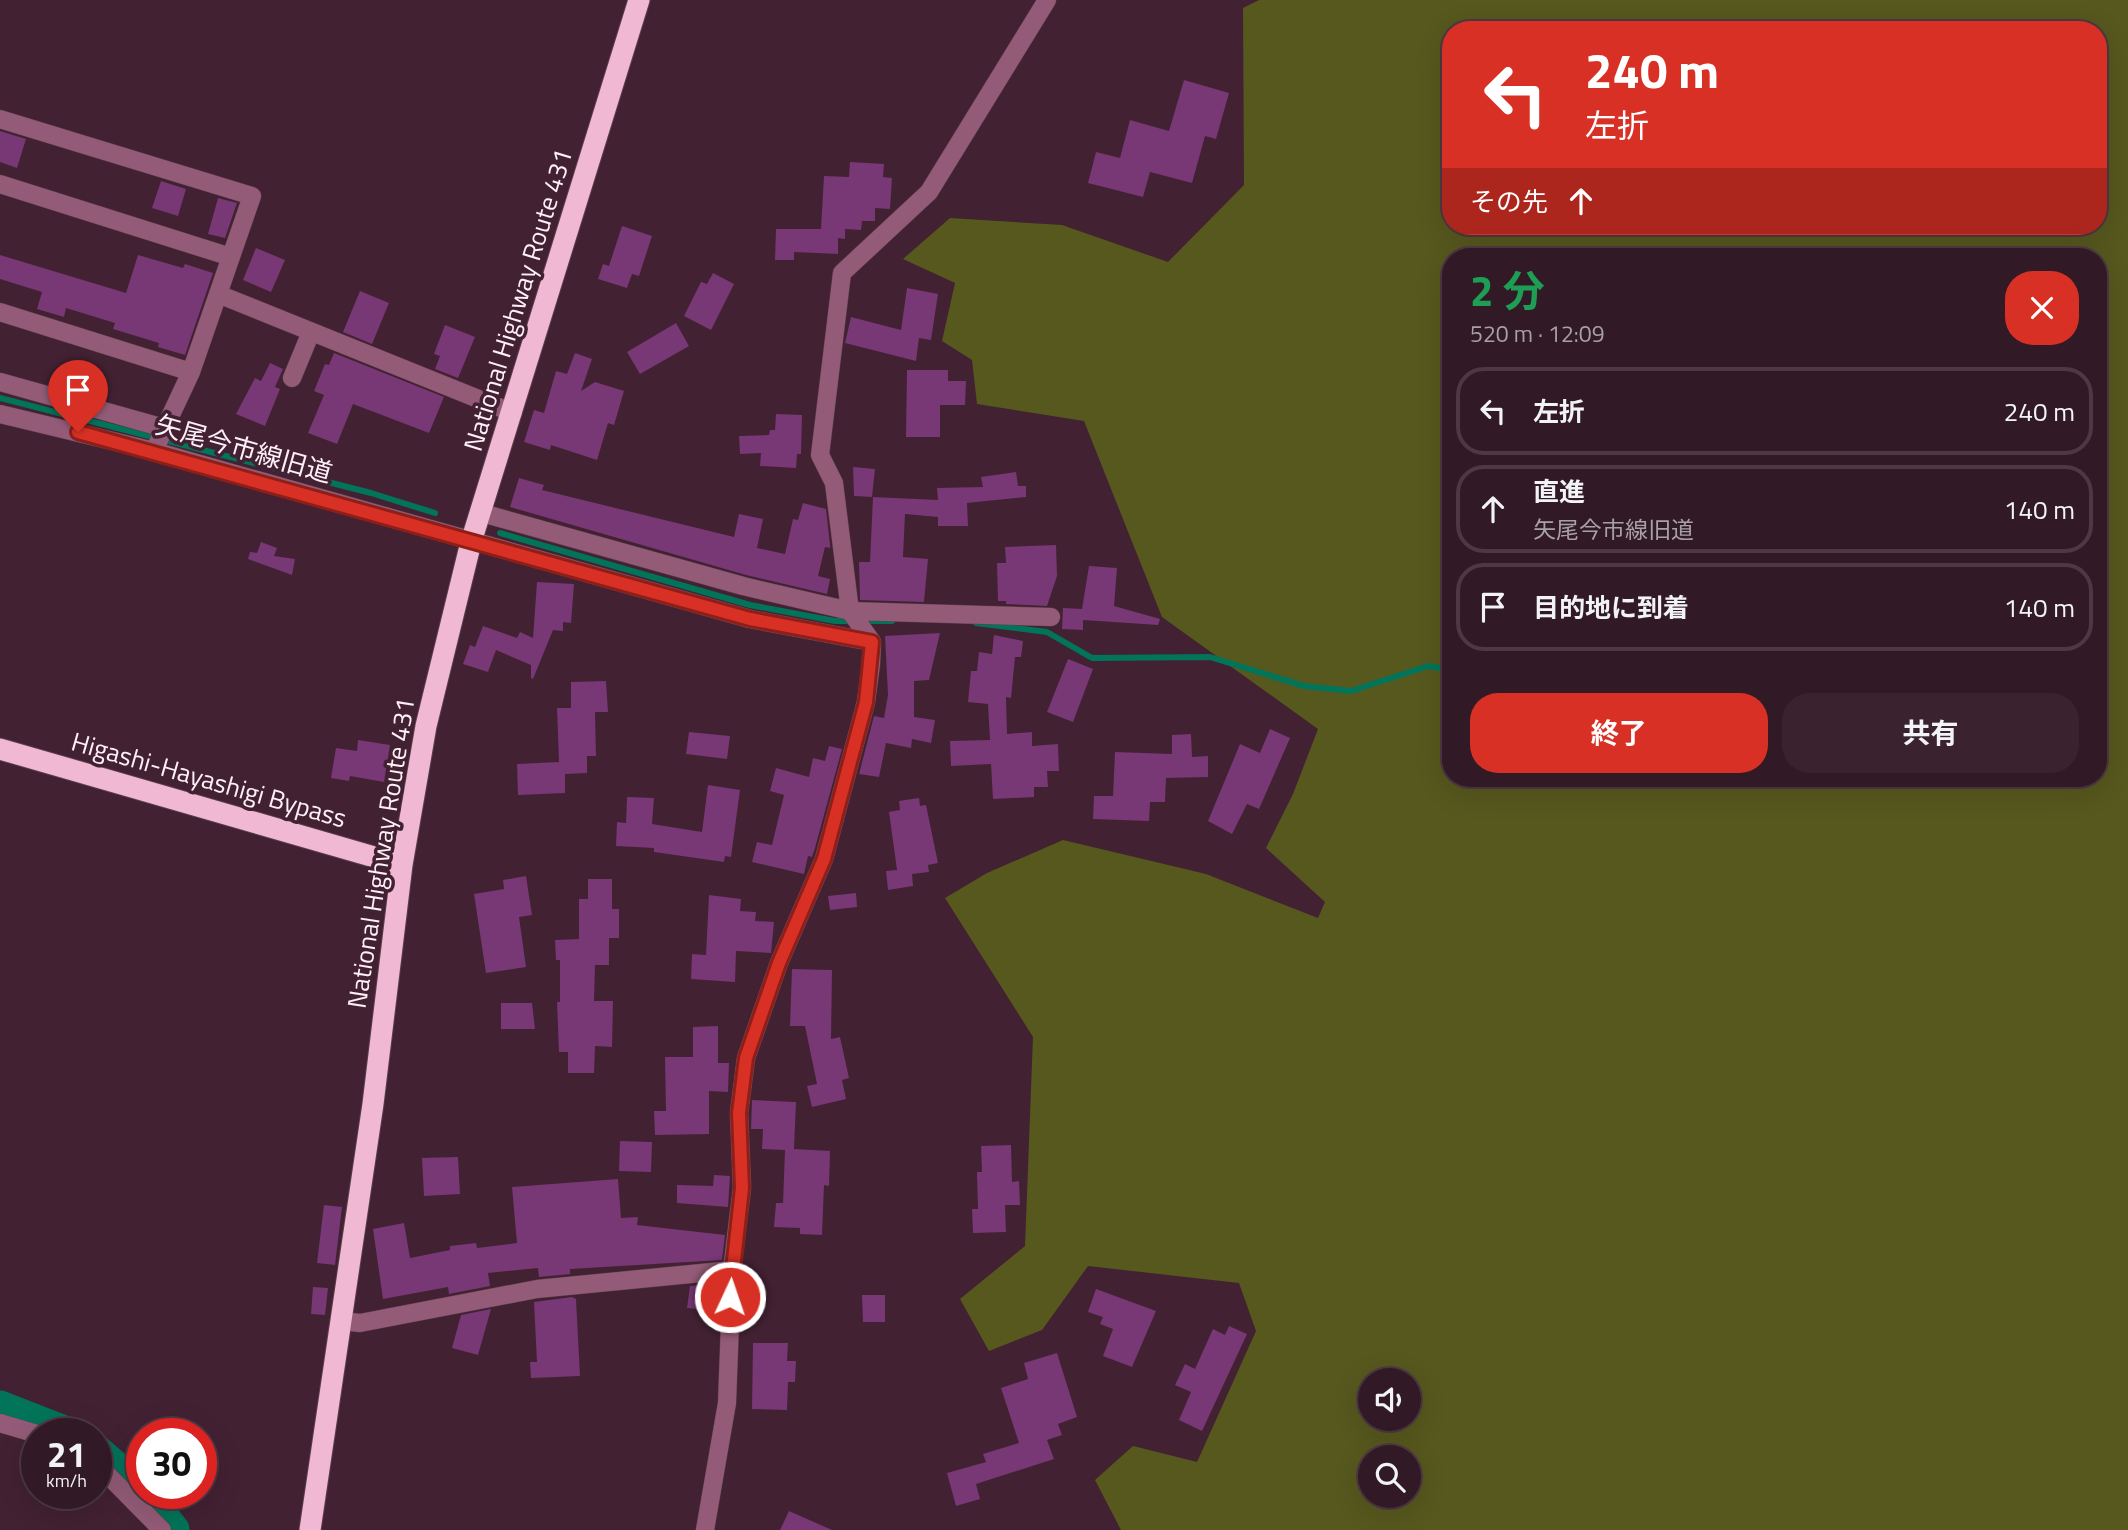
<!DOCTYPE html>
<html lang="ja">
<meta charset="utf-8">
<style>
body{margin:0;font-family:"Titillium Web","Noto Sans JP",sans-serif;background:#3a222e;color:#f1f3f6;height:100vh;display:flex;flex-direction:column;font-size:26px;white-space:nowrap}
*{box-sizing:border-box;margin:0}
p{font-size:23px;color:#a8a0a7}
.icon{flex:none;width:38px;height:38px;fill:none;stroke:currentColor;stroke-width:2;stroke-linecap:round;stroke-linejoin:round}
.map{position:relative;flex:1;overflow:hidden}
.sheet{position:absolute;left:1442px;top:248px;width:665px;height:539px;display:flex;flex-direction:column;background:#321926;border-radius:28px;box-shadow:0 7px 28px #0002,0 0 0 2px #4d3843}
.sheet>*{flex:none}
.top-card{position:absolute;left:1442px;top:21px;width:665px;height:214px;border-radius:28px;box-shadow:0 7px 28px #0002,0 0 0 2px #4d3843;background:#d93025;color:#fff;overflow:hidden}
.fabs{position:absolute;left:1358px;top:1368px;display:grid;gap:14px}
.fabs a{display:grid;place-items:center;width:63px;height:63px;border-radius:50%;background:#321926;box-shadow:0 7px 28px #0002,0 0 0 2px #4d3843;font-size:35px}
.speed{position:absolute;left:21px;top:1418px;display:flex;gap:14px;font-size:35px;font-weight:700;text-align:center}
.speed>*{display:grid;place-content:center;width:91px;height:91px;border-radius:50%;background:#321926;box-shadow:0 7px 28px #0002,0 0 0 2px #4d3843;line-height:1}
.speed small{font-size:18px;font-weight:400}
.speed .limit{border:10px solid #d22;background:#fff;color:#111}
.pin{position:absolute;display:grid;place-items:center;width:60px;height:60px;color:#fff;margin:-72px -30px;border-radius:50% 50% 50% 0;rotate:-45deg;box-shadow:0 0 7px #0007}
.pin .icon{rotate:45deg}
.me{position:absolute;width:77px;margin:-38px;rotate:3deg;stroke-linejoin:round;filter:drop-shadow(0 0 5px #0008)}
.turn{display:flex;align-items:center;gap:24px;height:147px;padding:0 28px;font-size:32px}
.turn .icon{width:91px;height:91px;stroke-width:2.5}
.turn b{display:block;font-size:49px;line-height:60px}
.then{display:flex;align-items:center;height:66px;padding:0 28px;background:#0003;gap:14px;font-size:26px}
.round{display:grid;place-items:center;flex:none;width:74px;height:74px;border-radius:28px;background:#3a222e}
.head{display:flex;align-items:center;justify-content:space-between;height:119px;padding:0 28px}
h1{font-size:42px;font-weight:700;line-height:52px;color:#1e9e55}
.action{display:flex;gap:14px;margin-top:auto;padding:14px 28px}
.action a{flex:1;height:80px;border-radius:28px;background:#d93025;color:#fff;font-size:28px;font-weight:700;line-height:80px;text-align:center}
.action a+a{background:#3a222e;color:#f1f3f6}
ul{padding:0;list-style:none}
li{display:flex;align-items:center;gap:21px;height:88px;margin:0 14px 10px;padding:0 14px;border:4px solid #4d3843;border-radius:28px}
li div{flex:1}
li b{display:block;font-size:26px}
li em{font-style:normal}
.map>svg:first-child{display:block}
.green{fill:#57581e;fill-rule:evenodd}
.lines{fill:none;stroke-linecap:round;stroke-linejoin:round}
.stream{stroke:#017459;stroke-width:6}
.river{stroke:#017459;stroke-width:35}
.building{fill:#783775}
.minor-casing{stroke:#5c3e4d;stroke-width:19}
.highway-casing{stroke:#5c3e4d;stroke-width:23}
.minor{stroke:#935b77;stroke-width:18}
.highway{stroke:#f0b8d2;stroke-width:21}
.route-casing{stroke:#8d1f18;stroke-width:18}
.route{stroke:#d93025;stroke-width:12}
.labels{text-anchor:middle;stroke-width:7;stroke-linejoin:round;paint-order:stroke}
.street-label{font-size:26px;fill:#fef0f6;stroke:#422132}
</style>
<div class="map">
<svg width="2128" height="1530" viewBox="0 0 2128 1530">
<rect width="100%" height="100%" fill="#422132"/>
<path class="green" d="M1259 0H2128V1530H1121L1095 1480 1133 1446 1197 1462 1256 1331 1239 1283 1088 1266 1042 1330 989 1351 960 1299 1025 1246 1033 1037 945 898 987 873 1063 840 1206 874 1318 918 1325 902 1266 848 1293 794 1318 729 1162 617 1084 421 977 404 972 360 942 341 955 283 903 259 950 218 1062 225 1168 262 1244 185 1243 8ZM1451 30H2098V226H1451ZM1451 257H2098V779H1451ZM1370 1381H1409V1419H1370ZM1370 1458H1409V1496H1370Z"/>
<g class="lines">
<path class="stream" d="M0 398 371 493 435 513
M500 533 750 605 835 621H892
M976 623 1047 632 1092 658 1210 657 1304 686 1351 691 1428 666 1451 670"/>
<path class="river" d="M0 1408 64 1433
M96 1452 137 1487 172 1530"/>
</g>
<path class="building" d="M1184 80 1229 93 1216 139 1205 136 1192 183 1150 172 1143 197 1088 183 1096 152 1120 158 1130 120 1169 131Z
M0 131 26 139 17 168 0 162Z
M850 162 884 164 883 177 892 178 890 209 875 208V221H862L861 230 845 229V239L838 238V254L794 252V260H775L776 229H821L824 176 849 177Z
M161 181 186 189 178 216 152 208Z
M218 198 237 203 225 238 208 234Z
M622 226 652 236 639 276 632 274 627 288 598 279 603 264 609 266Z
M256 248 285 260 271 292 243 280Z
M0 255 126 293 138 255 183 268 185 264 213 273 185 355 158 347 159 343 113 329 115 323 66 308 64 317 37 309 42 292 0 279Z
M713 273 734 284 711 330 684 316 701 282 707 284Z
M907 288 938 294 931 340 919 338 916 361 845 343 851 317 901 330Z
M360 291 389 303 372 344 343 332Z
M676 323 689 346 640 374 627 352Z
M445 325 475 337 458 378 435 369 440 356 434 354Z
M334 353 444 397 429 433 353 404 337 444 308 433 324 395 314 391 325 364 329 365Z
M575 353 592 359 581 391 595 382 624 391 614 425 608 423 597 460 551 445 550 450 524 442 534 410 544 413 556 371 567 374Z
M270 363 283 369 275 387 280 389 265 426 236 414 255 378 261 381Z
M907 370H948V381H966L965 405H940V437H906Z
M776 414 802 415 801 454H797L796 468 760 466 761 453 740 454 739 436 769 435 770 430H775Z
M853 467 875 469 872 497 854 496Z
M1016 472 1018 486H1026V497L967 503 968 526H938V517L905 514 903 557 928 559 924 602 860 600 859 562H870L873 497 938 500 937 488 983 487 981 477Z
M519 478 544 485 542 490 734 537 739 514 763 519 757 548 785 554 793 519 798 520 803 503 826 509 830 545V548L825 547 818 576 830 579 827 594 746 575 510 507Z
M261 542 277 548 274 556 295 559 292 575 248 559 250 552 257 553Z
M1056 545 1057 576 1047 606 1006 604V601H998L997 563H1006L1005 547Z
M1089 566 1117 568 1114 606 1160 619 1158 625 1083 620V630L1062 629 1063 608 1082 609Z
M537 582 574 584 571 623 563 622V631L553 630 533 679 531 678V665L496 650 488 672 463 664 470 645 475 647 483 626 517 638 520 632 533 638Z
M940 633 929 680 914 681V717L935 720 931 743 912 739 911 748 886 743 879 777 859 774 874 716 884 718 888 695 885 636Z
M994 635 1023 641 1021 657H1015L1011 698 1006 697 1007 734 1032 732V746L1058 744 1059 771H1047L1048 787H1034V797L993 799 991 764 951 766 950 741 990 740 988 704 968 702 971 671H977L979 652 992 654Z
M1068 659 1093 669 1073 722 1047 712Z
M606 681 608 712H595L596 756H587V773L565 774V793L518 795 517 764 559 762 557 708H571V682Z
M1270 729 1290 738 1259 809 1247 804 1232 834 1208 821 1240 744 1260 753Z
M689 732 730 736 727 759 686 754Z
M1191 734 1192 757 1208 756V777L1166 778 1165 802H1150L1149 821 1093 819 1094 796H1113L1115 752 1172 754V735Z
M358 740 390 745 384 782 350 776 349 781 331 778 336 748 357 751Z
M829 746 842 749 815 848 812 857 808 856 804 874 752 862 757 842 772 845 784 795 770 791 776 768 809 777 813 758 825 761Z
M708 785 740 790 731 857 725 856 724 862 654 852V848L616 846 617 822 626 823 627 797 654 798 652 824 702 832Z
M919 798 920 806 926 805 938 863 928 865 929 872 912 874 913 886 888 890 886 871 897 870 889 812 900 810 899 801Z
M526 876 532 915 519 917 526 967 486 973 474 894 504 889 503 880Z
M588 879H612V909H619V938H609V965H595L594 1001H613L612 1047 595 1046 594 1073H568V1052H559L557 1002H560V960H556L555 940 579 939V899H588Z
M856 893 857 907 830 910 828 896Z
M709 895 741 899 740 911 756 912 755 921 774 922 771 953 736 951 735 982 691 979 692 954 706 955Z
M792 969 832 970 831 1039 840 1037 849 1078 842 1080 846 1099 812 1107 807 1086 817 1084 805 1026H790Z
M501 1003H532L535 1029H501Z
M718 1026V1063H729L728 1092 709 1091V1134L655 1135 654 1111H666L665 1057H693V1027Z
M752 1100 796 1102 794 1149 830 1151 829 1186 824 1185 822 1235 800 1234V1228L774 1227 776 1203H783L785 1150 762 1149 763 1129H751Z
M620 1141 652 1142 651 1172 619 1171Z
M1011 1145 1012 1182 1019 1181 1020 1205H1005L1006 1232 973 1233 972 1209H978L977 1172H982L981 1146Z
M458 1157 460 1194 424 1196 422 1158Z
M714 1175 730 1176 728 1207 677 1203V1185L713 1186Z
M618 1179 621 1218 638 1217 637 1225 725 1235 722 1260 570 1269V1274L539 1277 538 1268 488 1273 490 1286 449 1294 448 1287 383 1299 373 1229 404 1223 410 1258 450 1250V1246L476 1243 477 1248 517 1243 512 1187Z
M324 1205 342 1207 335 1265 317 1263Z
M720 1283 719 1311 687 1308 690 1286Z
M313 1287 328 1288 325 1315 311 1314Z
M1096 1289 1156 1311 1132 1367 1103 1356 1113 1329 1100 1324 1103 1317 1088 1312Z
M862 1295H885V1322H863Z
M572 1297 576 1299 580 1376 531 1378 530 1362H537L534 1302Z
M491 1309 478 1355 452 1348 461 1315Z
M1229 1326 1247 1334 1202 1431 1179 1420 1191 1392 1175 1385 1185 1364 1195 1369 1213 1329 1225 1335Z
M753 1343H788L787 1361H796L795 1382H788L787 1410 752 1409Z
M1057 1353 1077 1417 1058 1424 1062 1435 1047 1440 1054 1459 976 1484 980 1499 956 1506 947 1473 986 1462 983 1454 1019 1443 1001 1388 1028 1379 1024 1363Z
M789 1511 832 1530H780Z"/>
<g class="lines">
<defs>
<path id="minor" d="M0 119 252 196 191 372 154 451
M0 184 231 257
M218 294 513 413
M0 312 191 372
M292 378 311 332
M0 382 164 428
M0 414 154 451 750 619 872 642
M482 513 743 586 850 611 1051 617
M342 1321 360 1323 537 1289 732 1270
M0 1423 37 1434
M96 1463 162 1530
M705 1530 727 1403 732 1270 742 1188 739 1113 746 1058 779 963 824 859 866 702 871 664 872 642 850 611 834 483 820 455 842 273 929 192 1047 0"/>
<path id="highway" d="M0 749 402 865
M310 1530 373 1104 402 865 426 726 471 542 639 0"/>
</defs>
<use href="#minor" class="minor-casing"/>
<use href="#highway" class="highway-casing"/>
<use href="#minor" class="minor"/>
<use href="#highway" class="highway"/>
</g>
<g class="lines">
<defs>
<path id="route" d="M78 432 750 619 872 642 866 702 824 859 779 963 746 1058 739 1113 742 1188 730 1297"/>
</defs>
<use href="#route" class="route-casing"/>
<use href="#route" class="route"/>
</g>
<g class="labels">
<g class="street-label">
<text transform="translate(518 300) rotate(-73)" y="9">National Highway Route 431</text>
<text transform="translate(244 449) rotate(16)" y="9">矢尾今市線旧道</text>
<text transform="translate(209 780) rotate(16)" y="9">Higashi-Hayashigi Bypass</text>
<text transform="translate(381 853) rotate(-81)" y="9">National Highway Route 431</text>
</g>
</g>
</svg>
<div class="fabs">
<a><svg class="icon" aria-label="sound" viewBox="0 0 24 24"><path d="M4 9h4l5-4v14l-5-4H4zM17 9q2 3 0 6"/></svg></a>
<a><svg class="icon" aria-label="search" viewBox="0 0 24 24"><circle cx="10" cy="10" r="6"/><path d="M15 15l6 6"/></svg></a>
</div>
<div class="speed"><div>21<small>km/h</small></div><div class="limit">30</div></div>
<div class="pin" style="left:78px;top:432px;background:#d93025"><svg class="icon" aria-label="arrive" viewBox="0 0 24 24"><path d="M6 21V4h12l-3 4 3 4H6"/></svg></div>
<svg class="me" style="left:730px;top:1297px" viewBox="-20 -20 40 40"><circle r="17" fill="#d93025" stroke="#fff" stroke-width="3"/><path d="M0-11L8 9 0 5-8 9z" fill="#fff"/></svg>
<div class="top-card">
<div class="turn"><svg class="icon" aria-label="left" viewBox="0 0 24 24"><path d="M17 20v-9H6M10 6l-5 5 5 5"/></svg><div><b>240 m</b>左折</div></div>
<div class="then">その先<svg class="icon" aria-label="ahead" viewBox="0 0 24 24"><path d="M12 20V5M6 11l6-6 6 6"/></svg></div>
</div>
<section class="sheet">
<div class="head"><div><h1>2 分</h1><p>520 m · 12:09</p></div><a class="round" style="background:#d93025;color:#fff"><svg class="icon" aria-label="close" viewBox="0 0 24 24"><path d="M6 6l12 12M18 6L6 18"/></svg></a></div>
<ul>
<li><svg class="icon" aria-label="left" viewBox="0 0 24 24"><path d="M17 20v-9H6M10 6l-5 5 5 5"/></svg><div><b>左折</b></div><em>240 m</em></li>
<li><svg class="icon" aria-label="ahead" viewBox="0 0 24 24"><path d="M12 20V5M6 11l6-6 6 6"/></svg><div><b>直進</b><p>矢尾今市線旧道</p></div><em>140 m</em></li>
<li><svg class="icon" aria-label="arrive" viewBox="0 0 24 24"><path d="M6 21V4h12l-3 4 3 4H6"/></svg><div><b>目的地に到着</b></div><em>140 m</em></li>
</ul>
<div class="action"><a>終了</a><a>共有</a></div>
</section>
</div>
